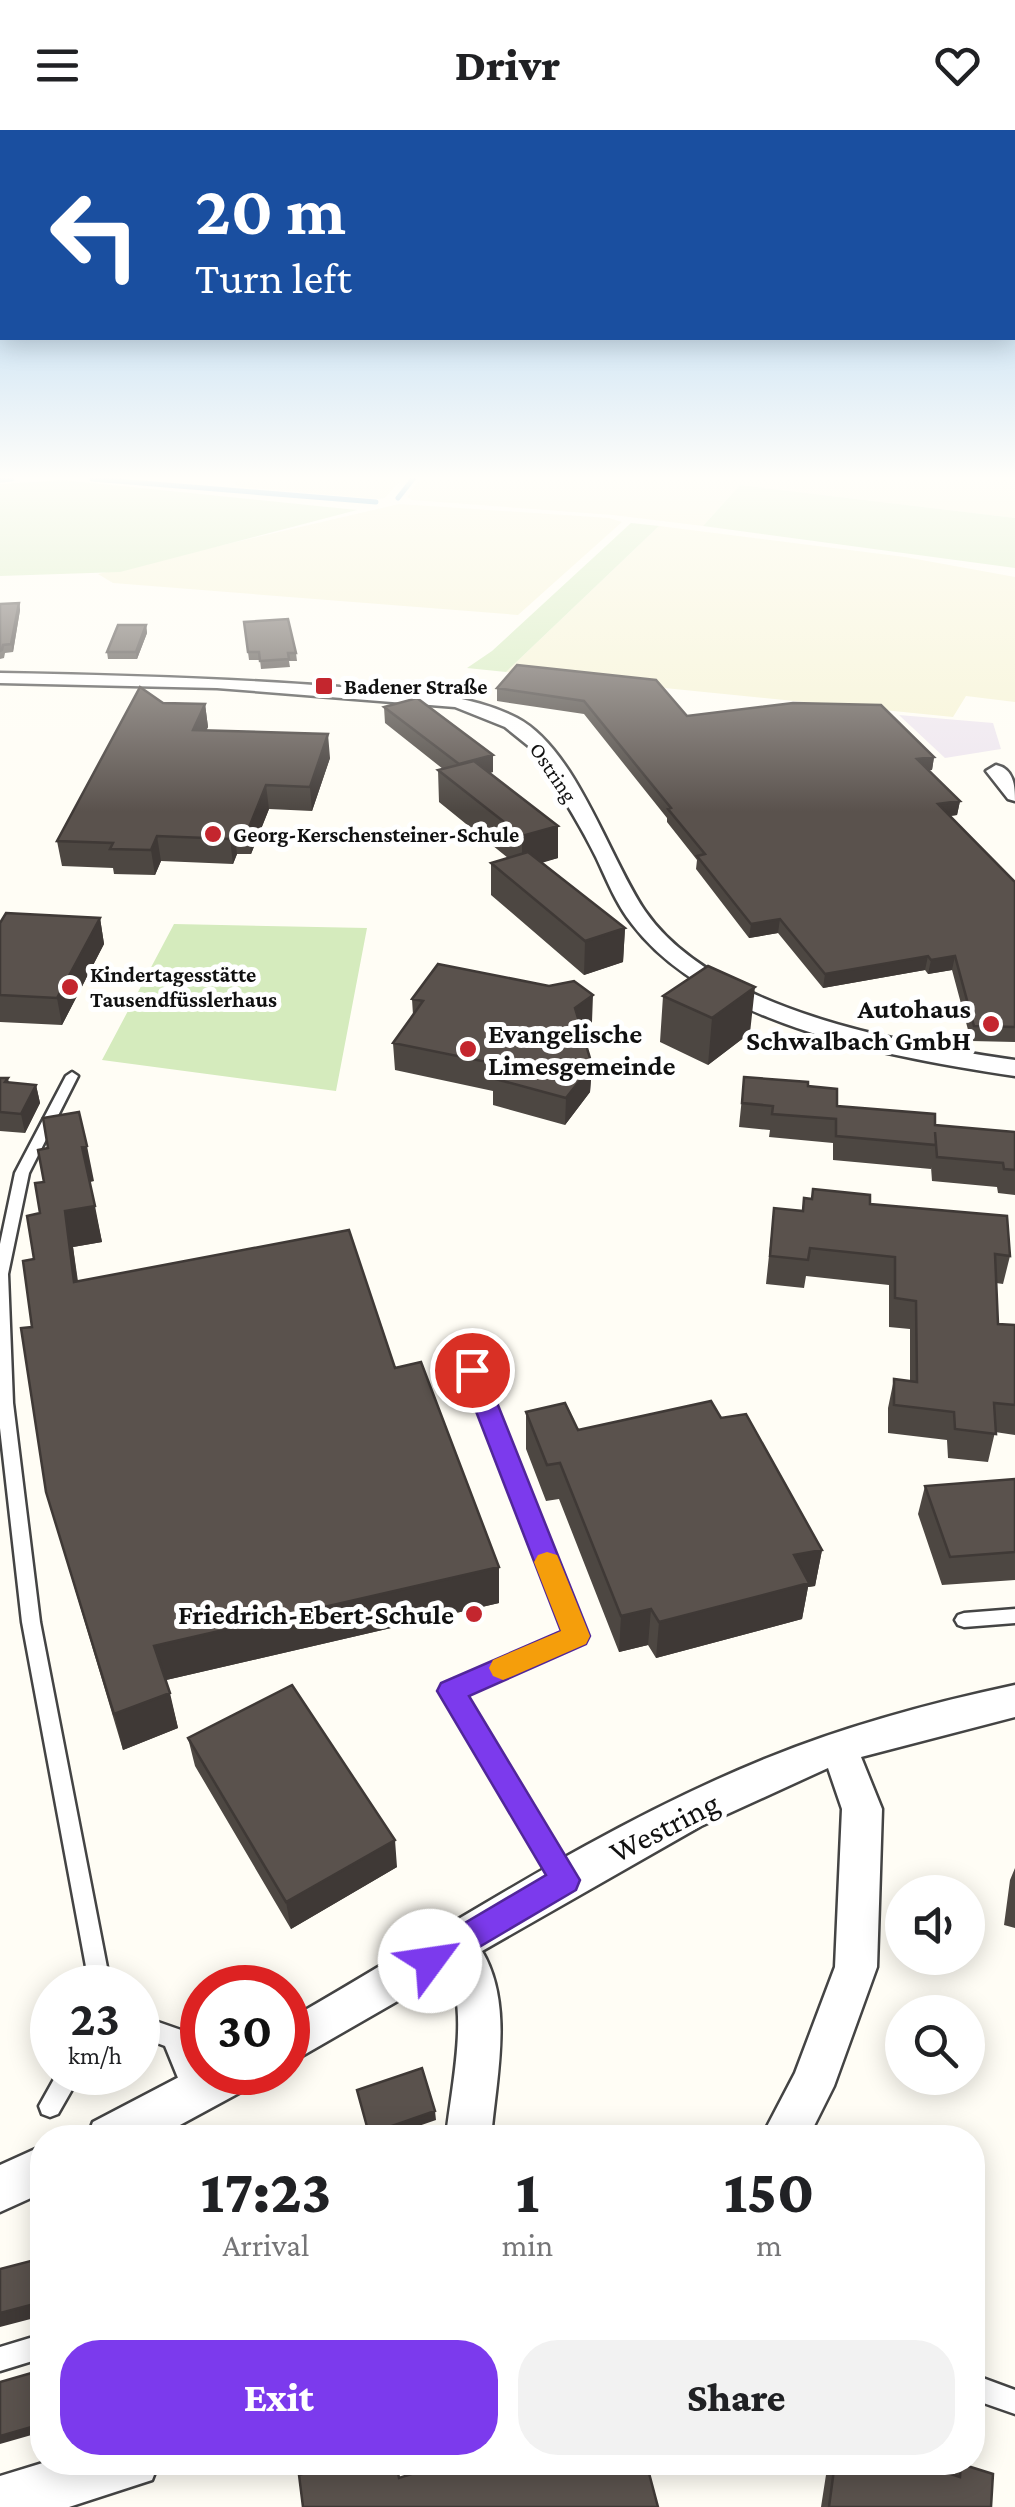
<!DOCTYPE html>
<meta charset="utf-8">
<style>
body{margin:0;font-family:"Crimson Pro",serif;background:#f2f2f2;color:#202124;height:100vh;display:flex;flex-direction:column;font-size:38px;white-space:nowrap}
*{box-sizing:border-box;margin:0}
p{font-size:32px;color:#757577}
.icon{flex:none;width:55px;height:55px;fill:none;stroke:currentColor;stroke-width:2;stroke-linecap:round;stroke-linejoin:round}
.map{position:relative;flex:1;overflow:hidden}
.side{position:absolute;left:30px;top:1995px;width:955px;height:350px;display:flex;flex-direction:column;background:#fff;border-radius:40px;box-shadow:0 5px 25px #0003}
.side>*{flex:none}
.top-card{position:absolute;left:0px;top:0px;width:1015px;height:210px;box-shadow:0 5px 25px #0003;background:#1a4fa0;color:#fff;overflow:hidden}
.fabs{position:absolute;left:885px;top:1745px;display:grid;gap:20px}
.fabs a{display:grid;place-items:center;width:100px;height:100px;border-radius:50%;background:#fff;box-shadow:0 5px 25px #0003;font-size:50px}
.speed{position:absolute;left:30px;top:1835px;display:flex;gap:20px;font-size:50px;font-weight:700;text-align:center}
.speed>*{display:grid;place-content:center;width:130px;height:130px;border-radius:50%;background:#fff;box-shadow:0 5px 25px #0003;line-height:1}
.speed small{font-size:25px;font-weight:400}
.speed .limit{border:15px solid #d22;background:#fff;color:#111}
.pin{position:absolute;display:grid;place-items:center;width:85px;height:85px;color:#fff;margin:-42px;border:5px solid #fff;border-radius:50%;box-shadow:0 2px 10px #0007}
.me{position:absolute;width:110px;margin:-55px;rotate:59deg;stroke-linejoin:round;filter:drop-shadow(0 0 8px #0008)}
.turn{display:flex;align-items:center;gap:35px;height:210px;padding:0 30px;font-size:45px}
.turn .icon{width:130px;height:130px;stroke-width:2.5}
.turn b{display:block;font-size:70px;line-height:85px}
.eta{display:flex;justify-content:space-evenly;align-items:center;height:170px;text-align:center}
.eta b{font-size:60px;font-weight:800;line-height:70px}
.action{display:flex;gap:20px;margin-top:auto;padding:20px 30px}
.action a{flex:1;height:115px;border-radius:40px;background:#7c3aed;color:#fff;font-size:40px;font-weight:800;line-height:115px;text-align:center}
.action a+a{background:#f2f2f2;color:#202124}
header{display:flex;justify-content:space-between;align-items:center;height:130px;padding:0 30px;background:#fff;font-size:45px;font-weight:800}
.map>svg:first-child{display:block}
.industrial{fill:#eee6ef}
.farmland{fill:#f6f3d4}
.green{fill:#d5ebbd}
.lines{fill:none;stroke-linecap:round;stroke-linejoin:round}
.stream{stroke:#3f96cf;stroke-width:5}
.service-casing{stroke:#444;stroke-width:5}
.minor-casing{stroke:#444;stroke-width:5}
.service{fill:#fff;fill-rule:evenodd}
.minor{fill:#fff;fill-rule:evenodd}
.wall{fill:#4d4742}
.shaded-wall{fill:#3f3936}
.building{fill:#5a524d;stroke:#3f3936;stroke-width:2.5}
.route{fill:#7c3aed;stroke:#51269a;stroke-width:2.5}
.slow{fill:#f59e0b}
.poi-dot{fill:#c4262e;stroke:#fff;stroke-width:4}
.labels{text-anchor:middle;stroke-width:10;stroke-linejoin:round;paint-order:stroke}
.far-poi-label{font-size:22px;font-weight:bold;fill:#111;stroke:#fff;text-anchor:start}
.far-street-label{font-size:22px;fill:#111;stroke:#fff}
.poi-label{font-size:28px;font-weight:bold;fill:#111;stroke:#fff;text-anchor:end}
.near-street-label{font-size:32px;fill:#111;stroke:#fff}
</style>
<header><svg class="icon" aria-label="menu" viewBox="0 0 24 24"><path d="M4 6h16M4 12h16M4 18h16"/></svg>Drivr<svg class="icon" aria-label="heart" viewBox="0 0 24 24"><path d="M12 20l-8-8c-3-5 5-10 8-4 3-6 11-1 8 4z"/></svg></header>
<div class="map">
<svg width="1015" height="2377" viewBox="0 0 1015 2377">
<rect width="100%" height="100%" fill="#fffdf5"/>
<path class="industrial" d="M899 585 993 593 1001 619 945 628Z"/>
<path class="farmland" d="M238 349H402L385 368 378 369 239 357 234 353Z
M420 349H1015V388L740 355 703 396 613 385 412 370 407 367Z
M399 374 609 388 622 392 518 485 113 453 98 444Z
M659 396 905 427 1015 447V572L966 566 953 587 506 542Z"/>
<path class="green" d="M63 350 357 380 120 442 0 446V354Z
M740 355 1015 388V438L703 396Z
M631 393 659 396 506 542 467 538 492 521Z
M174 794 367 798 336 961 102 930Z"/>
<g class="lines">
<path class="stream" d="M92 349 376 372
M0 350 12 349
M398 368 413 349"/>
<defs>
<path id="service" d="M72 942 78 946 29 1043 8 1144 13 1273 40 1492 111 1858H90L22 1492 0 1298V1114L15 1043 66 946Z
M472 1236 480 1241 586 1507 583 1512 463 1564 572 1743 575 1750 572 1757 565 1759 558 1757 442 1561 444 1556 567 1504 464 1241Z
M1015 1479V1493L964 1497 958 1495 955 1490 958 1485 964 1483Z
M138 1885 181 1900 206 1962 203 1970 195 1973 187 1970 165 1916 138 1906Z
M58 1942H82L58 1984 50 1987 42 1984 39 1976Z
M30 2208 39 2211 42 2220 39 2229 0 2241V2217Z
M972 2244 1015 2260V2284L972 2269Z"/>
<path id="minor" d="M0 543C114 545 226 548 340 557 400 562 462 560 517 588 576 619 609 728 645 781 714 881 903 914 1015 930V946C896 928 709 896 632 794 616 774 607 750 596 727 581 697 564 669 546 641L531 618 505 597 455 577 217 558 0 553Z
M996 635C1014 639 1015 656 1015 671L1008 669 986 641Z
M1015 1555V1587L861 1627 882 1679 877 1837 834 1956 808 2008H761L795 1943 835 1837 842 1679 828 1638 701 1696 482 1821C514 1875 496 1948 491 2008H446C450 1964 470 1880 448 1842L288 1934V1890C445 1800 599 1696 767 1628 848 1595 931 1573 1015 1555Z
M202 1935V1942H256L250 1957 156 2008H87L93 1992Z
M42 2016V2063L0 2082V2035Z
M46 2332H159L152 2350 69 2377H0V2346Z"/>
</defs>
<use href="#service" class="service-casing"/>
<use href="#minor" class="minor-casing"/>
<use href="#service" class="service"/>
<use href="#minor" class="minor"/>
</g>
<path class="wall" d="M19 473 20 480 13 522 5 523 4 528 0 529V474Z
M244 492 296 523 297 531H289L290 537 261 539 260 530H249Z
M146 495 147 503 137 529H108L107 522Z
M497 558 687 586 934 627 932 640H928L960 671 957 685 949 686 1015 752V912L971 911 952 840 928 844 925 840 823 858 778 803 749 808 696 739 697 730 667 692V688L584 584 497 571Z
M163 573 205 574 208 597 206 600 330 628 312 681 269 679 251 724H237L233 734 161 731 155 745 114 744 113 738 62 736 57 711Z
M384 577 493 642 489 643 558 728 542 732 625 798 623 832 584 845 491 765V733L508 728 439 672 438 640 443 639 385 593Z
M100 788 104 814 62 895 0 892V793Z
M549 856 592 892 581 900 592 935 590 962 565 995 493 975V961L395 940 393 913 413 885 412 869Z
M663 866 750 903 708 935 660 912Z
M744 947 808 956 837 976 935 995 1015 1002V1065L998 1063 997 1057 932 1051 931 1037V1039L833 1030V1013L769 1007 770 1000 739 997Z
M0 948H8L9 953 36 955 40 973 25 1003 0 1001Z
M94 1051 89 1052 102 1112 73 1117 78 1151 395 1238 499 1437V1473L166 1550 178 1598 123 1620 46 1362 32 1197 34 1129 40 1083 35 1053Z
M804 1068 870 1074 1010 1126 1003 1154 996 1153 998 1194 1015 1195V1305L995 1302 988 1332 948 1328 947 1310 888 1303V1278L894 1249 910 1251V1199L889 1197V1155L806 1146 804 1158 766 1154 774 1078 802 1081Z
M526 1282 578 1300 721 1288 822 1420 815 1456 808 1457 802 1489 656 1528 648 1515 619 1522 559 1369 546 1371 526 1319Z
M1015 1349V1450L942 1455 918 1384 925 1356Z
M188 1608 397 1737 291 1799 195 1636Z
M1015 1738V1798L1004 1795 1010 1750Z
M828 2332H913L954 2345 961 2334 991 2377H821Z"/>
<path class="shaded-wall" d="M19 473 20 480 13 522 11 514Z
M146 495 147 503 137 529 136 522Z
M205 574 208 597 196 623 193 600Z
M328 604 330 628 312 681 310 657Z
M493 625V642L459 651V634Z
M934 627 932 640 914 642 917 629Z
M266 655 269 679 251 724 248 700Z
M960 671 957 685 936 688 938 674Z
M558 696V728L522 739V706Z
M234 699 237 724 233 734 230 709Z
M157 706 161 731 155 745 151 720Z
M100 788 104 814 62 895 57 868Z
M780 789 778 803 749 808 751 794Z
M625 798 623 832 584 845 585 811Z
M928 826 925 840 823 858 825 844Z
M955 826 952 840 928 844 931 830Z
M755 857 750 903 708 935 712 888Z
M593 865 592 892 574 905 575 878Z
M592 935 590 962 565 995 566 968Z
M36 955 40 973 25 1003 21 984Z
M87 1016 94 1051 89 1052 82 1017Z
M95 1076 102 1112 73 1117 82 1188 74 1152 65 1081Z
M822 1420 815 1456 808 1457 802 1489 656 1528 659 1492 794 1425Z
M499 1437V1473L162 1551 154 1516Z
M651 1479 648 1515 619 1522 621 1486Z
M170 1563 178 1598 123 1620 114 1584Z
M395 1710 397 1737 291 1799 286 1772Z
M435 1981 436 1990 384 2008H369V2004Z
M42 2172V2186L0 2197V2183Z
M42 2294V2302L0 2314V2306Z"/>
<path class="building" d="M19 473 11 514 3 515 2 520 0 521V474Z
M288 489 296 523H288L289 529 260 531 259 522H248L244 492Z
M118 495H146L136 522H107Z
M517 535 656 550 687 586 793 573 881 575 934 627 917 629 960 671 938 674 1015 752V897L974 896 955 826 931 830 928 826 825 844 780 789 751 794 697 726 705 724 668 679 671 678 584 571 497 558Z
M140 557 163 573 205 574 193 600 328 604 310 657 266 655 248 700 234 699 230 709 157 706 151 720 110 719 113 713 57 711Z
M417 568 493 625 459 634 384 577Z
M474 631 558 696 522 706 438 640Z
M528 722 625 798 585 811 491 733Z
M6 783 100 788 57 868 0 865V793Z
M438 834 549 856 574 851 593 865 575 878 592 935 566 968 492 948 502 935 393 913 423 871 412 869Z
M708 836 755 857 712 888 663 866Z
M744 947 808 952V956L837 959V976L935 984V995L1015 1002V1040L1004 1039 1003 1033 937 1027 935 1002 936 1015 836 1006V989L772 984 773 976 742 973Z
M0 948H8L5 952 36 955 21 984 0 982Z
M79 982 87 1016 82 1017 95 1076 65 1081 74 1152 349 1100 395 1238 421 1232 499 1437 154 1516 170 1563 114 1584 46 1362 21 1198 32 1197 23 1131 34 1129 27 1086 40 1083 35 1053 44 1052 38 1020 48 1018 43 988Z
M813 1059 870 1065V1074L1007 1086 1010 1126 995 1124 998 1194 1015 1195V1275L994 1273 996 1304 955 1299 954 1282 894 1275V1249L917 1252 916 1171 895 1168V1127L810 1118 808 1130 770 1126 774 1078 803 1081 804 1068 812 1069Z
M711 1271 721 1288 746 1284 822 1420 794 1425 809 1453 659 1492 651 1479 621 1486 560 1333 547 1335 526 1282 565 1273 578 1300Z
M1015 1349V1422L950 1427 925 1356Z
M292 1555 395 1710 286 1772 188 1608Z
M422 1938 435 1981 369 2004 357 1960Z
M42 2128V2172L0 2183V2139Z
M42 2240V2294L0 2306V2252Z
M341 2332H396L399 2348 450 2332H646L658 2377H303L299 2345Z
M835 2332H913L960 2347 961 2334 993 2344 991 2377H829Z"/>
<linearGradient id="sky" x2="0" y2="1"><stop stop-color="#95c6ee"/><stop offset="0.51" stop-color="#fffefa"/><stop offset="1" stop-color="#fffefa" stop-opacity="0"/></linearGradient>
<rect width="1015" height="682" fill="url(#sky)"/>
<path class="route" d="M472 1232 484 1240 590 1506 586 1514 469 1566 580 1750 576 1760 430 1846 419 1842 415 1831 419 1820 546 1745 437 1561 441 1553 561 1501 460 1240Z"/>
<path class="slow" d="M547 1422 557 1425 560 1432 590 1506 586 1514 513 1546 503 1550 493 1546 489 1538 493 1530 561 1501 534 1432 538 1425Z"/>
<g class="poi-dot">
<rect x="314" y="546" width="20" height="20" rx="5"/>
<circle cx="213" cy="704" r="10"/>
<circle cx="70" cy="857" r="10"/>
<circle cx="991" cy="894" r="10"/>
<circle cx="468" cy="919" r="10"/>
<circle cx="474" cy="1484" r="10"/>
</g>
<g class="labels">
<g class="far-poi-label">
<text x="344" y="564">Badener Straße</text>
<text x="233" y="712">Georg-Kerschensteiner-Schule</text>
<text x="90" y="852">Kindertagesstätte<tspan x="90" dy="25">Tausendfüsslerhaus</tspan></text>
</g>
<g class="far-street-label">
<text transform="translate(554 642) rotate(56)" y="8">Ostring</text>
</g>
<g class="poi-label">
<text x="971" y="888">Autohaus<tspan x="971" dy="32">Schwalbach GmbH</tspan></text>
<text x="488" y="913" text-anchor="start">Evangelische<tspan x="488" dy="32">Limesgemeinde</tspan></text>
<text x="454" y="1494">Friedrich-Ebert-Schule</text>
</g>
<g class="near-street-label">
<text transform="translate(664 1697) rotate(-27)" y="11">Westring</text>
</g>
</g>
</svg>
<div class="fabs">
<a><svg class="icon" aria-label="sound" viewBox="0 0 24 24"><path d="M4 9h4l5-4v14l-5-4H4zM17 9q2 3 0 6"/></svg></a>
<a><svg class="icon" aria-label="search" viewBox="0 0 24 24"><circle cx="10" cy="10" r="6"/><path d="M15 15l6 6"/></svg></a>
</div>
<div class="speed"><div>23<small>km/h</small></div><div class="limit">30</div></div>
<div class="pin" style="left:472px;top:1240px;background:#d93025"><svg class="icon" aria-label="arrive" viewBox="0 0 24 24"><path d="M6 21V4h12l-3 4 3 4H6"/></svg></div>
<svg class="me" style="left:430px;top:1831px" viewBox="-20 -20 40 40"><circle r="19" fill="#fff"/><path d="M0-13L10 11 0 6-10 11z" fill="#7c3aed"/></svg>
<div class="top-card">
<div class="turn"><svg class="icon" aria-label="left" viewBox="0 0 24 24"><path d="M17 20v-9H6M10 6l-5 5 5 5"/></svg><div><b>20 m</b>Turn left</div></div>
</div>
<section class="side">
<div class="eta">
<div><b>17:23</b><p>Arrival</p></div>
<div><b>1</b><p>min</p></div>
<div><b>150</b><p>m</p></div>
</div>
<div class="action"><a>Exit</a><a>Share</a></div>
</section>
</div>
